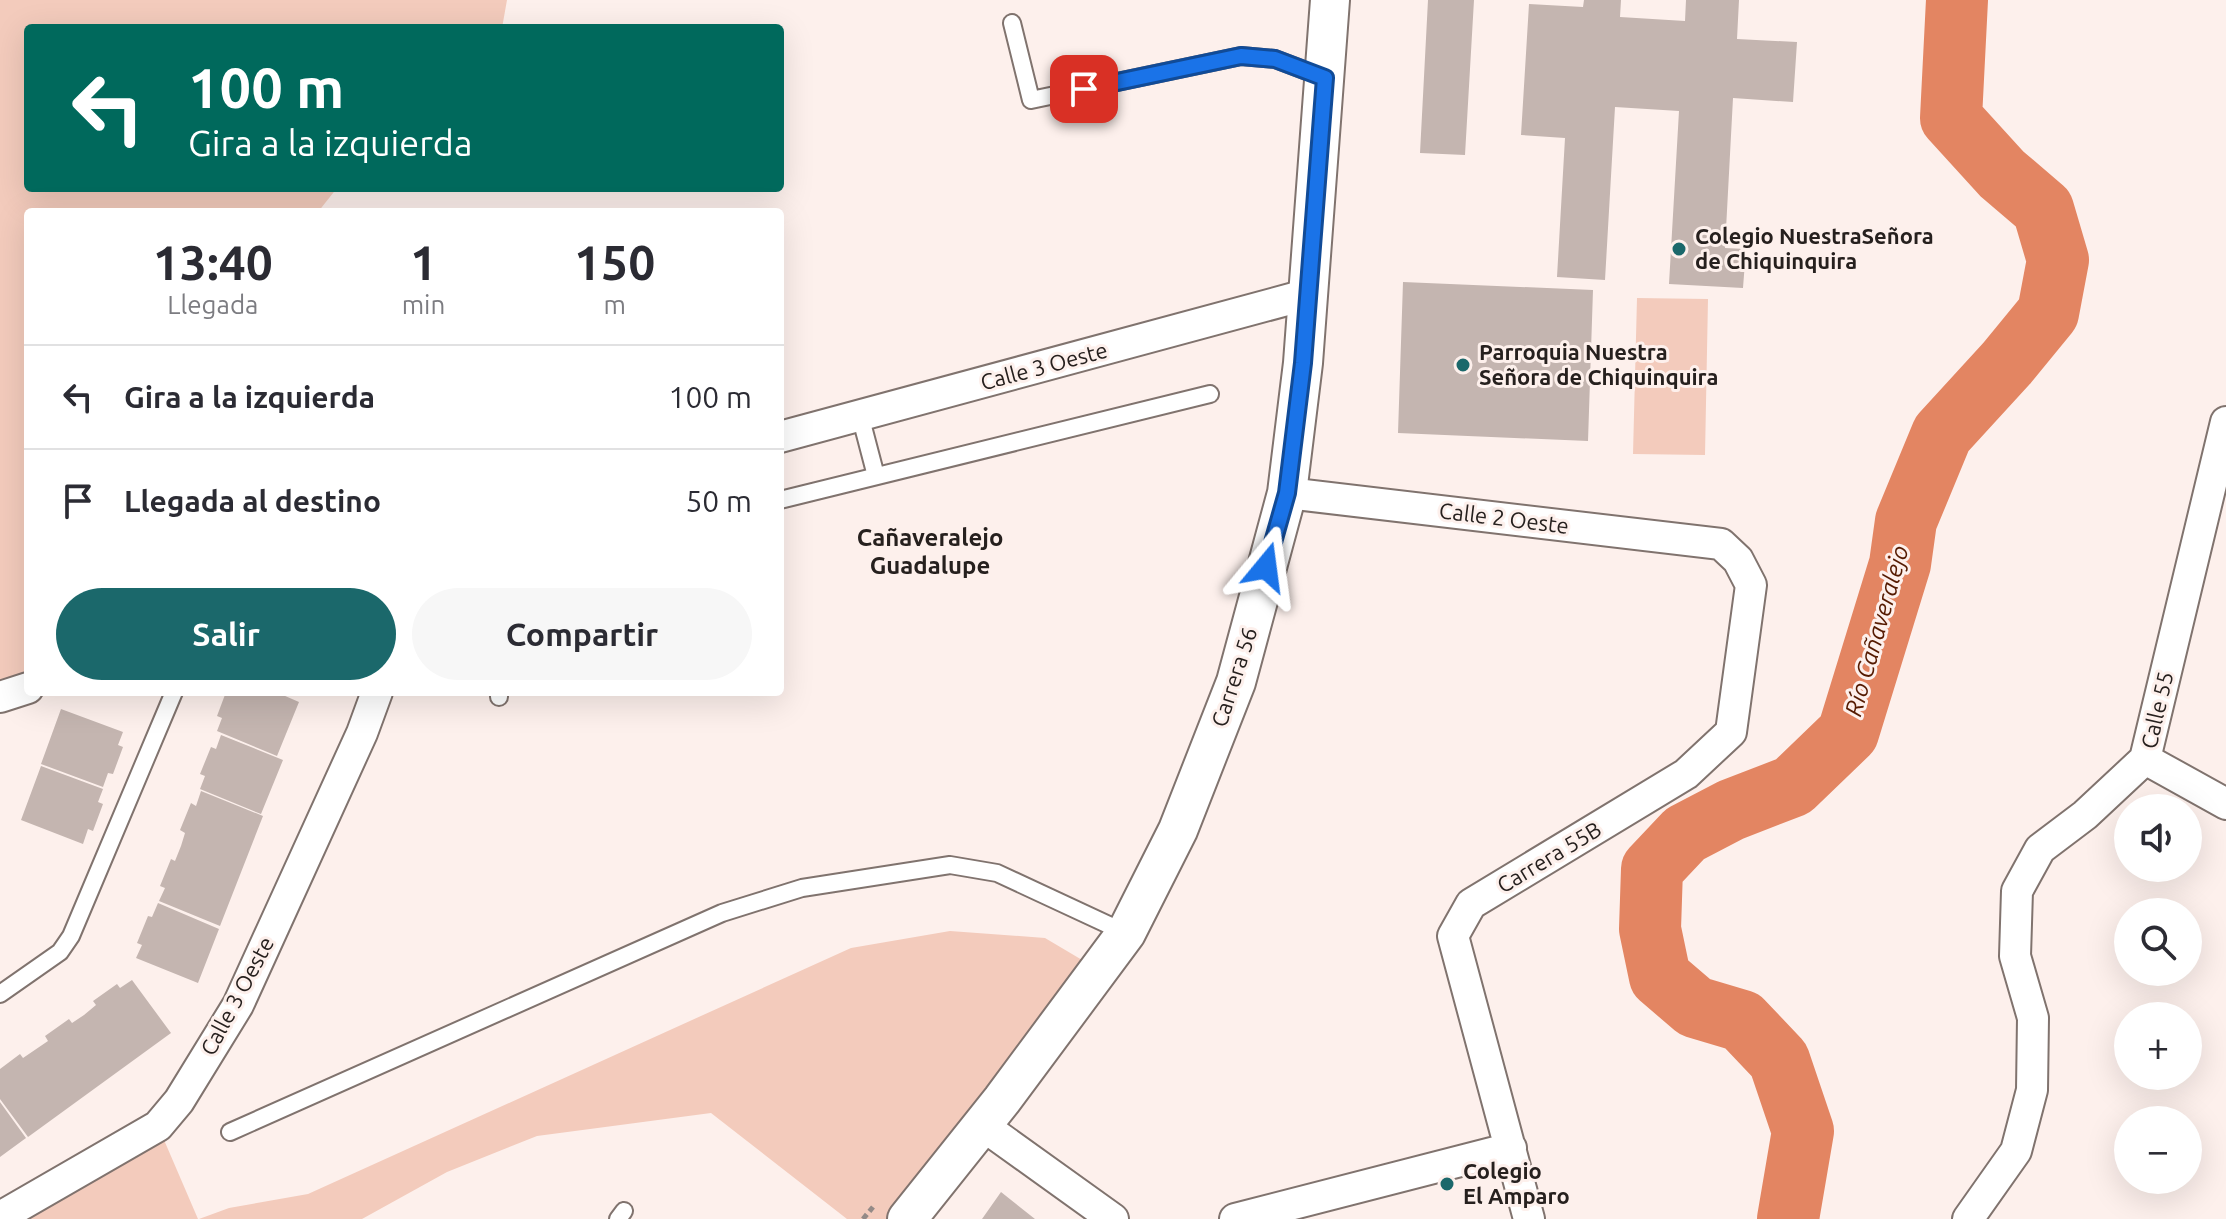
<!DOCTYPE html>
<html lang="es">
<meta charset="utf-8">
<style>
body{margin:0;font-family:Ubuntu,sans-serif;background:#f7f7f7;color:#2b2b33;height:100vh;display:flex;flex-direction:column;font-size:30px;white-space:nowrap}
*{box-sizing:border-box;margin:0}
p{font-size:26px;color:#7c7c81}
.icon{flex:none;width:44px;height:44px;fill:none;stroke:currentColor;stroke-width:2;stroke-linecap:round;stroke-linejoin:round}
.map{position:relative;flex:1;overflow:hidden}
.side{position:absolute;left:24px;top:208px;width:760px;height:488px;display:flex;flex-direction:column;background:#fff;border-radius:8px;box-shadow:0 8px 32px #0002}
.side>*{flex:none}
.hud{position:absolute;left:24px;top:24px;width:760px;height:168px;border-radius:8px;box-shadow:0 8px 32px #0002;background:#00695c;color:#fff;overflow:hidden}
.tools{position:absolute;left:2114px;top:794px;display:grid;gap:16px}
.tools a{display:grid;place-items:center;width:88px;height:88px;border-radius:50%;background:#fff;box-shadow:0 8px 32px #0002;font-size:40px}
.pin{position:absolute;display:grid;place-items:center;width:68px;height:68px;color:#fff;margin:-34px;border-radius:16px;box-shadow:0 4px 12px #0006}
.me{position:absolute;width:88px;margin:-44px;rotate:16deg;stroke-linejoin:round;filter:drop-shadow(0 0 6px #0008)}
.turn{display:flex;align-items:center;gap:28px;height:168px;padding:0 32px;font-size:36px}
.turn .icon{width:104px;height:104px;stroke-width:2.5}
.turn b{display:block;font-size:56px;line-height:68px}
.eta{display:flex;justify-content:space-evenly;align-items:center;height:136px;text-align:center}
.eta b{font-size:48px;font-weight:700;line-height:56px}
.action{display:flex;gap:16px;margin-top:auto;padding:16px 32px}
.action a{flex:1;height:92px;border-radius:48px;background:#1b686b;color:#fff;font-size:32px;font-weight:700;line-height:92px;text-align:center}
.action a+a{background:#f7f7f7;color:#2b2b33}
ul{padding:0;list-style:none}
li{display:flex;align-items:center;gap:24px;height:104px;padding:0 32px;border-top:2px solid #e1e1e2}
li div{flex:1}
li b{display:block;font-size:30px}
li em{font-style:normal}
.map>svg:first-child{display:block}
.green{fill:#f3cbbc}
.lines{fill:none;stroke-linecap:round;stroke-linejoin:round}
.river{stroke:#e38562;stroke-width:62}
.building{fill:#c4b5b0}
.service-casing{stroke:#80736e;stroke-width:20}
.minor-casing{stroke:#80736e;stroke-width:34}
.tertiary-casing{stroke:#80736e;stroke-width:42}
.path{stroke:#948a87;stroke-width:5;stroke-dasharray:6 4;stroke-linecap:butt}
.service{stroke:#fff;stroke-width:16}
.minor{stroke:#fff;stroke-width:30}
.tertiary{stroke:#fff;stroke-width:38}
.route-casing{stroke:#114b97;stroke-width:20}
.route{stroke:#1a73e8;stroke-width:14}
.poi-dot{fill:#1b686b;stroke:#fdf0ec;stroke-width:3}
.labels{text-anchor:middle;stroke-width:6;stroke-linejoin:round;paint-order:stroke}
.poi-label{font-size:22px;font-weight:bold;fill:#26201e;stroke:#fdf0ec;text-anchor:start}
.street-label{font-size:22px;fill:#26201e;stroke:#fdf0ec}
.neighbourhood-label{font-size:24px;font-weight:bold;fill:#26201e;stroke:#fdf0ec}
.water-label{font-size:24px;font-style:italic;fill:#551a01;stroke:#fdf0ec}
</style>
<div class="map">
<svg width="2226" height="1219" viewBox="0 0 2226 1219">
<rect width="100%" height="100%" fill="#fdf0ec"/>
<path class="green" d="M0 0H507L502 28H28V188H337L318 212H28V688L0 697Z
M1637 298 1708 299 1705 455 1633 454Z
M950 931 1045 938 1099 970 907 1219H847L711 1113 537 1136 447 1172 362 1219H199L229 1208 308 1194 851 948Z
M158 1126 198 1219H0Z"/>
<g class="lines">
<path class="river" d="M1788 1219 1803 1131 1779 1060 1742 1021 1695 1007 1660 977 1650 929 1652 869 1685 834 1731 810 1793 786 1848 733 1900 564 1906 521 1942 434 2007 363 2048 313 2058 260 2043 209 2002 174 1951 118 1957 0"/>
</g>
<path class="building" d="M1428 0H1474L1465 155 1420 153Z
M1584 0H1621L1620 17 1685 21 1686 0H1739L1737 39 1797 42 1793 102 1733 98 1725 248 1746 249 1743 288 1669 284 1679 111 1615 107 1605 280 1557 277 1565 138 1521 135 1529 4 1583 7Z
M1403 282 1593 290 1588 441 1398 433Z
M226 692H276L299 702 277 756 217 731 222 718 217 716Z
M61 709 123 732 118 745 123 747 113 774 108 773 103 787 41 764Z
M221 735 283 760 261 814 200 789 205 776 200 774 211 747 216 749Z
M41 766 103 789 98 802 103 804 93 831 88 829 83 844 21 820Z
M201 791 263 816 220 926 159 901 165 888 160 886 171 859 175 861 181 846 185 833 180 830 191 803 196 806Z
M158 903 219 929 198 983 136 958 142 945 137 943 148 916 152 917Z
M132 980 171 1033 28 1137 0 1099V1069L20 1054 23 1058 48 1041 45 1036 69 1019 72 1023 84 1015 96 1005 93 1001 117 984 120 988Z
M0 1102 26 1138 0 1157Z
M1001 1192 1035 1219H982Z"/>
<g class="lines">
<defs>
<path id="service" d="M1012 23 1031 100 1241 56 1275 59 1325 78
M860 415 876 476
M780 500 1210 394
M499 697V692
M0 994 60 952 71 936 174 692
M230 1132 722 913 802 888 950 865 997 873 1126 933
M618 1219 624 1211"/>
<path id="minor" d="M780 437 1309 294
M1287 493 1721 544 1738 560 1751 585 1731 732 1686 774 1471 904 1453 936 1529 1219
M0 697 28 688
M2145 759 2226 804
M982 1125 1113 1219
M0 1217 158 1126 179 1101 238 1005 362 733 377 692
M1235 1219 1511 1148
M1968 1219 2016 1151 2032 1090 2033 1018 2015 956 2017 891 2040 849 2085 815 2145 759 2226 422"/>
<path id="tertiary" d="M907 1219 1002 1100 1126 933 1178 830 1236 682 1287 493 1303 363 1330 0"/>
</defs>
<use href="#service" class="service-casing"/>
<use href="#minor" class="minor-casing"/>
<use href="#tertiary" class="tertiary-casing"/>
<path class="path" d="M863 1219 873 1207"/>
<use href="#service" class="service"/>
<use href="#minor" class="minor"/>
<use href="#tertiary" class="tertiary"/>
</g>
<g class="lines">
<defs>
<path id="route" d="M1084 89 1241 56 1275 59 1325 78 1303 363 1287 493 1266 567"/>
</defs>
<use href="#route" class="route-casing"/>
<use href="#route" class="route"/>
</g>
<g class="poi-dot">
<circle cx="1679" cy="249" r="8"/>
<circle cx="1463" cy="365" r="8"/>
<circle cx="1447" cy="1184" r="8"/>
</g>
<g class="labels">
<g class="poi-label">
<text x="1695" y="244">Colegio NuestraSeñora<tspan x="1695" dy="25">de Chiquinquira</tspan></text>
<text x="1479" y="360">Parroquia Nuestra<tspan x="1479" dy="25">Señora de Chiquinquira</tspan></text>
<text x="1463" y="1179">Colegio<tspan x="1463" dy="25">El Amparo</tspan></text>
</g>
<g class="street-label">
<text transform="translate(1044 366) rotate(-15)" y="8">Calle 3 Oeste</text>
<text transform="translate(1504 518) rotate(7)" y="8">Calle 2 Oeste</text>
<text transform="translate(1234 677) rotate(-72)" y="8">Carrera 56</text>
<text transform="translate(2157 710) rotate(-77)" y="8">Calle 55</text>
<text transform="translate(1549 857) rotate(-31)" y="8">Carrera 55B</text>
<text transform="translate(237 996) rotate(-62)" y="8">Calle 3 Oeste</text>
</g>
<g class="neighbourhood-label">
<text x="930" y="546">Cañaveralejo<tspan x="930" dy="28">Guadalupe</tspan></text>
</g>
<g class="water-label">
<text transform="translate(1877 631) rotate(-74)" y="8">Río Cañaveralejo</text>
</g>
</g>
</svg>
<div class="tools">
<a><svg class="icon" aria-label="sound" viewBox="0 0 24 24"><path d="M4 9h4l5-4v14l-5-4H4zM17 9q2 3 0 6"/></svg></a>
<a><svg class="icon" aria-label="search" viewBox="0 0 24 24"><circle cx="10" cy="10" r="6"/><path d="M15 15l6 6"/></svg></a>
<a>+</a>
<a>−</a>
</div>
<div class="pin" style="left:1084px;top:89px;background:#d93025"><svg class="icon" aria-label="arrive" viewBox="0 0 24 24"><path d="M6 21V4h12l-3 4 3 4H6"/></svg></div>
<svg class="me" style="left:1266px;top:567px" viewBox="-20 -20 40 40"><path d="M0-17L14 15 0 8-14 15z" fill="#1a73e8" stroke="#fff" stroke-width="4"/></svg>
<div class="hud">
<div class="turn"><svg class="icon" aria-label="left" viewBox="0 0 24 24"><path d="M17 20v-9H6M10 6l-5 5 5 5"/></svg><div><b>100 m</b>Gira a la izquierda</div></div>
</div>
<section class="side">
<div class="eta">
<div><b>13:40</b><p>Llegada</p></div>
<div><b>1</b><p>min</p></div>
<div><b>150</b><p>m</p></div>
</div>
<ul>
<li><svg class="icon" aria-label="left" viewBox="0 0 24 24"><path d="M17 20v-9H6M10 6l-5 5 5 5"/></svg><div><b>Gira a la izquierda</b></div><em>100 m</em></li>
<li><svg class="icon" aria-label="arrive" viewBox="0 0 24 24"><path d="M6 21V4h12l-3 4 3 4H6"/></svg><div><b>Llegada al destino</b></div><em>50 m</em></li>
</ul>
<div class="action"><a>Salir</a><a>Compartir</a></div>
</section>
</div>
